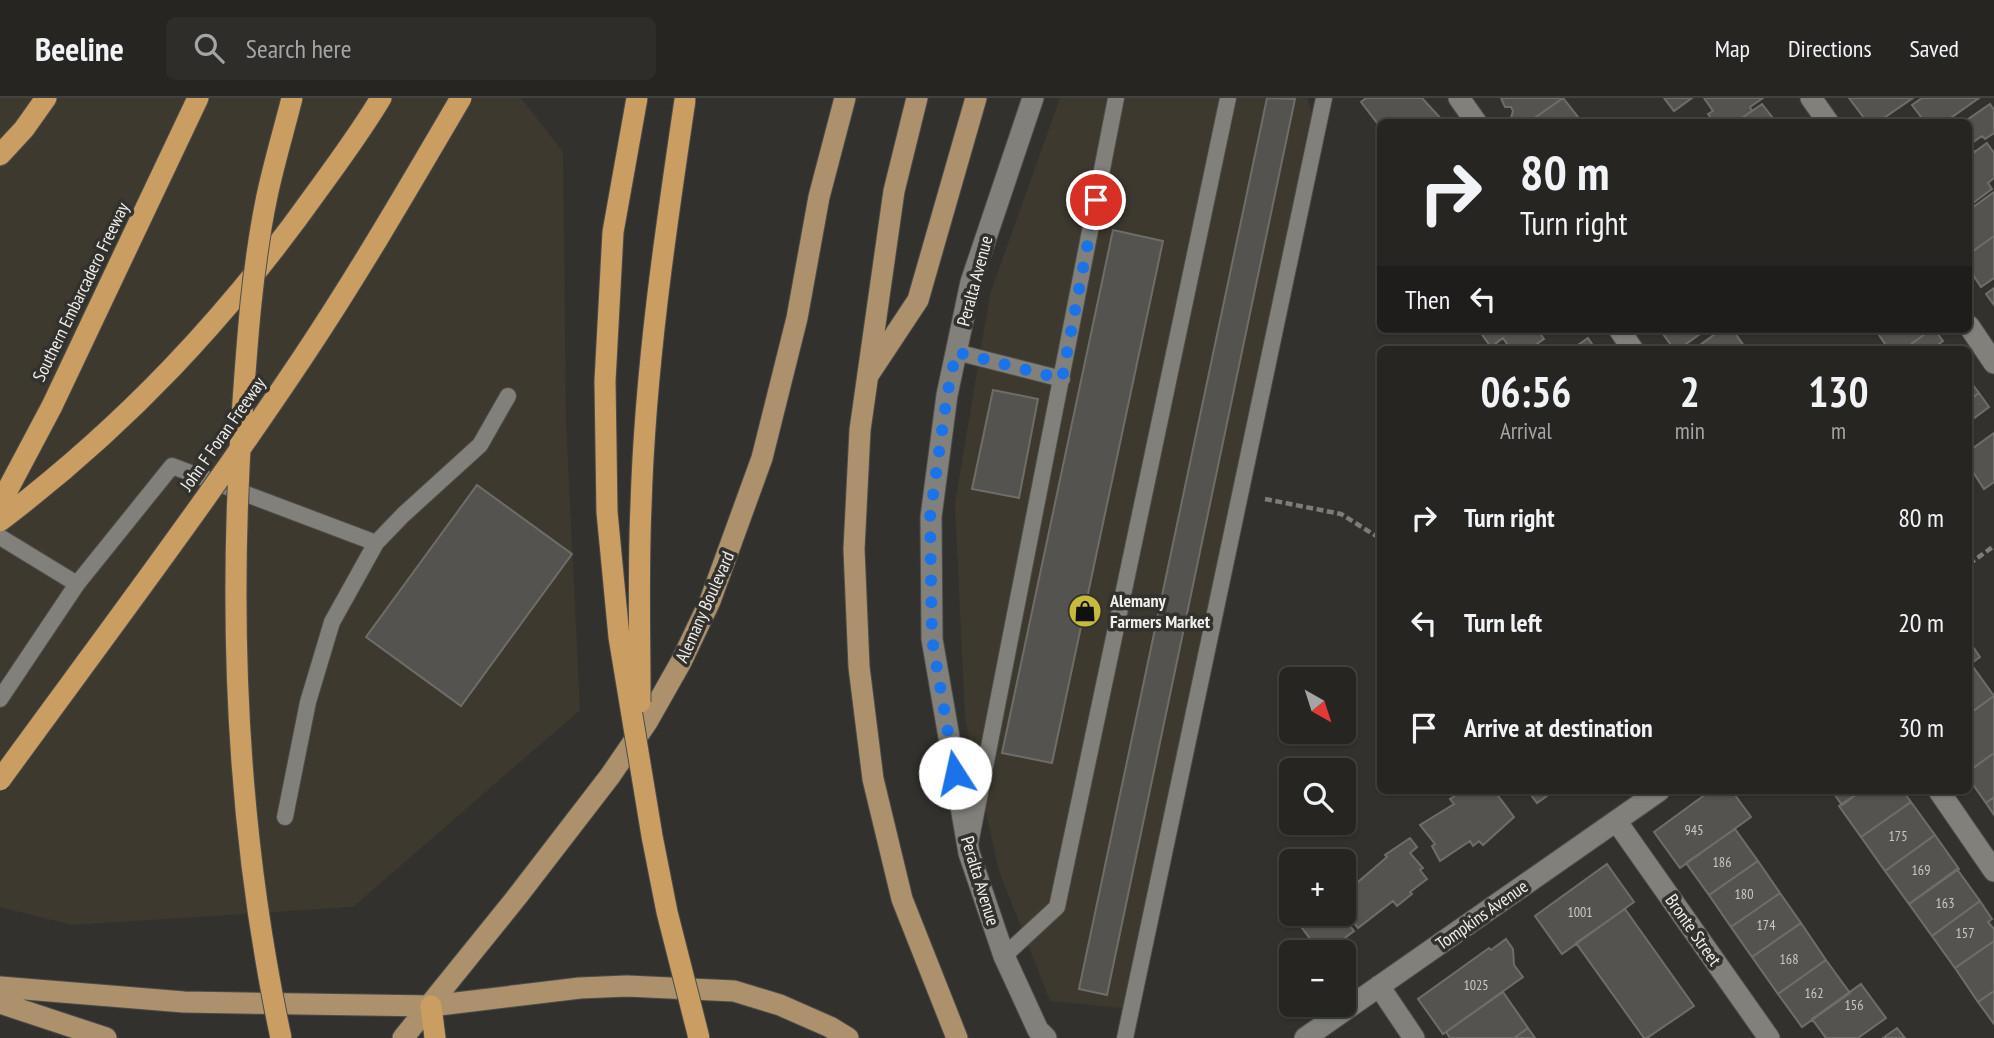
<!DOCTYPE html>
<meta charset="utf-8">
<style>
body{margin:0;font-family:"PT Sans Narrow",sans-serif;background:#2e2d2a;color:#f1f3f6;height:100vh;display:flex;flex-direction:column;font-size:26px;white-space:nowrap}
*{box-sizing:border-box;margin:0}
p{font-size:23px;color:#a4a5a5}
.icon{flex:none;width:38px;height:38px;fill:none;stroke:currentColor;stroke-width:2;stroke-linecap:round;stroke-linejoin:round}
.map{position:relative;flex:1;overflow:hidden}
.side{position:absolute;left:1377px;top:248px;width:595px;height:448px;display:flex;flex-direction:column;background:#262522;border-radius:10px;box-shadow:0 2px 5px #0004,0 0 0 2px #424240}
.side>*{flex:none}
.banner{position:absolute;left:1377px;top:21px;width:595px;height:214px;border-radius:10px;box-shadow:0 2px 5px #0004,0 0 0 2px #424240;background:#262522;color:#f1f3f6;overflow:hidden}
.needle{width:46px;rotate:141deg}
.fabs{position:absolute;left:1279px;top:569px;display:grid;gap:14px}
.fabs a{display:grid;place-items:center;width:77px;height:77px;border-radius:10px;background:#262522;box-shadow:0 2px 5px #0004,0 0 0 2px #424240;font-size:35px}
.pin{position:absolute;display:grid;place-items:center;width:60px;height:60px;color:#fff;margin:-30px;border:4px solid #fff;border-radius:50%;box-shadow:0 2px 7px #0007}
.me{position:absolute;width:77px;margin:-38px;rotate:350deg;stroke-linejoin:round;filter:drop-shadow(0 0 5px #0008)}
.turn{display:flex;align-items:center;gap:24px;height:147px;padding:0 28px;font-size:32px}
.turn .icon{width:91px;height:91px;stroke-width:2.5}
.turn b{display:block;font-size:49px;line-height:60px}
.then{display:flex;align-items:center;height:66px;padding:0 28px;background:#0003;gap:14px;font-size:26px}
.eta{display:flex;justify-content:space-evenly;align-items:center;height:119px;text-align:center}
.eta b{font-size:42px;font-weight:800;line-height:49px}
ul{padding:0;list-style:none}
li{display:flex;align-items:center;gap:21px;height:105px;padding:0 28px}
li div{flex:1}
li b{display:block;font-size:26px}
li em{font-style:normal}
header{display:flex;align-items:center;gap:42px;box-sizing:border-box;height:98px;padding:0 35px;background:#262522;border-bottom:2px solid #424240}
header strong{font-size:33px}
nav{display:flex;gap:38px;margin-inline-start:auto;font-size:24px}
.search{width:490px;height:63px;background:#2e2d2a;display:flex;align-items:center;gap:18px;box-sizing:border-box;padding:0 24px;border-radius:10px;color:#a4a5a5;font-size:26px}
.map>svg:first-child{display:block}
.built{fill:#3d392f}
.building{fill:#55534f;stroke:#6f6d68;stroke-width:2}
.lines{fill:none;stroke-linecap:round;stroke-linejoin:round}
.lane-casing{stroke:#4d4c49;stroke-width:18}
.street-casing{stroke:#4d4c49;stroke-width:23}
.primary-casing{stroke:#4d4c49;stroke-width:23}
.highway-casing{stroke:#4d4c49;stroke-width:23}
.path{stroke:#7d7c79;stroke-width:4.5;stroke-dasharray:7 3.5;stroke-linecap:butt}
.lane{stroke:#81807a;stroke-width:16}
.street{stroke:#81807a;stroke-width:21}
.primary{stroke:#ad916c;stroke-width:21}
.highway{stroke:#ca9d63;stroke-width:21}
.highway-bridge-casing{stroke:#4d4c49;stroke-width:23;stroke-linecap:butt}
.highway-bridge{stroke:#ca9d63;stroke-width:21}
.route{stroke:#1a73e8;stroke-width:12;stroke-dasharray:0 21.6}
.labels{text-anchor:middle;stroke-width:7;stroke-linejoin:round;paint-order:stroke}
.number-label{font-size:14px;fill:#c9c8c5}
.street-label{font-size:18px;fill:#f0efec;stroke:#32312d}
.poi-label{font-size:18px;font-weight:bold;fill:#f0efec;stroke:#32312d;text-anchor:start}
</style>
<header>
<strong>Beeline</strong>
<div class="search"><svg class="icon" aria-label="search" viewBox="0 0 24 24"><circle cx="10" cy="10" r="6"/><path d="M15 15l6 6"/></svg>Search here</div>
<nav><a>Map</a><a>Directions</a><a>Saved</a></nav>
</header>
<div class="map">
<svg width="1994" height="940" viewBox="0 0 1994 940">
<rect width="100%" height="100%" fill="#32312d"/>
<path class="built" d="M0 0H521L563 54 566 324 580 612 353 809 72 827 0 809Z
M1060 0H1307L1315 23 1123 910 1050 903 999 773 965 620 955 405 990 196Z"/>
<path class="building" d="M1267 0 1295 1 1107 897 1079 891Z
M1366 0H1422L1444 24H1381V30L1361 4Z
M1501 0H1563L1529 24H1515L1511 20 1513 13 1511 9H1505Z
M1563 0 1582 24H1529Z
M1664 0H1692L1674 13Z
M1704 0H1763L1750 9 1752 13 1736 24H1714L1708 16 1713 13Z
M1849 0H1913L1878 24H1867Z
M1922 0H1979L1945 24H1925L1912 7Z
M1762 6 1776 24H1736L1752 13Z
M1990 6 1994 12V35L1985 41 1982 38 1969 47 1975 54 1969 58V24H1964Z
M1987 45 1994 55V80L1988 85 1992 91 1969 108V58Z
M1994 94V138L1969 156V112Z
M1113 132 1163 143 1052 665 1002 655Z
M1994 138V180L1981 189 1969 171V156Z
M1994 190V207L1986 196Z
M1478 231H1543L1539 234 1544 241 1528 252H1511L1503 240 1491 249Z
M1664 231H1707L1679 251 1676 247H1671L1663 236Z
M1722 231H1732L1747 252H1693Z
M1875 231H1932L1903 252H1889Z
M1932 231H1934L1943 243 1931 252H1903Z
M1588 240 1596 252H1571Z
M1969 282 1979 295 1969 302Z
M993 292 1038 301 1019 400 972 391Z
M1979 295 1989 309 1969 324V302Z
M1994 335V384L1984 391 1973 374 1969 377V353Z
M477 387 572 456 461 608 366 539Z
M1969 543 1980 559 1969 567Z
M1971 566 1994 598 1969 616V567Z
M1994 598V655L1969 673V616Z
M1994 655V699L1986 705 1969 681V673Z
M1462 693H1498L1496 695 1514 719 1483 747 1479 743 1473 748 1470 743 1440 763 1432 748 1435 746 1420 727 1454 706 1450 701Z
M1528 693H1554L1537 705Z
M1710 693H1732L1751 719 1680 770 1654 734Z
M1832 693H1861L1842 707Z
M1861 693H1903L1911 704 1861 739 1839 708Z
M1994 699V717L1986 705Z
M1911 704 1935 737 1885 773 1861 739Z
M1735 731 1758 763 1709 797 1686 765Z
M1935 737 1959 771 1909 806 1885 773Z
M1410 740 1417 749 1410 755 1423 770 1420 772 1427 781 1410 794 1412 796 1397 808 1393 803 1358 830 1354 825 1350 828 1354 833 1337 846 1336 845 1324 854H1320L1302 830 1320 816H1344L1346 813 1344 810V796L1387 759 1385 757Z
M1758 763 1780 795 1731 829 1709 797Z
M1607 766 1634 804 1562 856 1535 818Z
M1957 771 1980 803 1932 838 1909 806Z
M1780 795 1801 825 1752 859 1731 829Z
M1980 803 1992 821 1988 824 1994 831V843L1955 870 1932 838Z
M1625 811 1694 908 1647 940H1644L1576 845Z
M1801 825 1826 862 1778 896 1752 859Z
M1506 841 1513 851 1514 867 1523 879 1443 936 1418 901 1489 850 1491 852Z
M1994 843V893L1978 904 1955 870Z
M1826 862 1850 895 1802 929 1778 896Z
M1861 886 1886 920 1858 940H1826L1812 921Z
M1994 893V926L1978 904Z
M1503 894 1528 930 1514 940H1450L1446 934Z
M1528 930 1535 940H1514Z
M1897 930 1905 940H1883Z"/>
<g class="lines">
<defs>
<path id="lane" d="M956 254 1062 281
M0 439 77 486 172 368 376 445
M0 601 77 486
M285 719 308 604 332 524 376 445 403 417 480 347 508 298
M970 746 1116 0
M1004 858 1057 809 1228 0
M1125 940 1324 0"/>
<path id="street" d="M1033 0 971 184 947 297 931 419 932 541 969 755 1004 858 1038 932 1046 940
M1459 0 1476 24
M1811 0 1828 24
M1969 228 1994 265
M1619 231 1633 252
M1939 693 1994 773
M1617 724 1769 940
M1379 888 1414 940
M1305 940 1659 693"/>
<path id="primary" d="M917 0 894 93 860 332 854 451 859 569 873 681 902 801 957 940
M869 276 918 202 976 0
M0 889 184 904 431 908 580 890 627 888 734 893 780 907 830 929 848 940
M0 905 106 940
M403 940 516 800 610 678 647 624 681 564 710 503 762 360 797 220 819 99 845 0"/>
<path id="highway" d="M0 57 24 31 46 0
M0 406 52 308 198 0
M0 423C125 328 227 220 318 92 340 62 362 32 381 0
M431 908 435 940"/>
</defs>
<use href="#lane" class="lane-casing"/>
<use href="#street" class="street-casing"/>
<use href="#primary" class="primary-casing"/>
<use href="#highway" class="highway-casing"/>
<path class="path" d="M1265 401 1341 416 1381 441
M1969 466 1994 448"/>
<use href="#lane" class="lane"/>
<use href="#street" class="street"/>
<use href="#primary" class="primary"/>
<use href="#highway" class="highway"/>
<defs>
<path id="highway-bridge" d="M637 0 613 134 605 283 607 414 619 539 652 738 667 814 699 940
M640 604C640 539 638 473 641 408 645 272 665 136 685 2
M0 682C102 542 207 403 303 259 359 175 410 87 461 0
M281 940C237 736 228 526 242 318 247 245 252 170 267 98 274 65 284 32 292 0"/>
</defs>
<use href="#highway-bridge" class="highway-bridge-casing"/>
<use href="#highway-bridge" class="highway-bridge"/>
</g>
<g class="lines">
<path class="route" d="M955 675 932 541 930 419 947 297 956 254 1062 281 1096 102"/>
</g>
<defs>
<symbol id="shop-disc" viewBox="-11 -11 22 22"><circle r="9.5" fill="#c8bb3b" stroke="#32312d"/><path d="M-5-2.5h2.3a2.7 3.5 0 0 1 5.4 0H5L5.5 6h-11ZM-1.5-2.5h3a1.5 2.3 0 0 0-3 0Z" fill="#111"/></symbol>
</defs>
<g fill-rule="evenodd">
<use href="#shop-disc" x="1066" y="494" width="38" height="38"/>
</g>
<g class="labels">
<g class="number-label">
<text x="1694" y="737">945</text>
<text x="1898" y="743">175</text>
<text x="1722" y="769">186</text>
<text x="1921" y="777">169</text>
<text x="1744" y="801">180</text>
<text x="1945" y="810">163</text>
<text x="1580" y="819">1001</text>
<text x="1766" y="832">174</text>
<text x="1965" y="840">157</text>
<text x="1789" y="866">168</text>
<text x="1476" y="892">1025</text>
<text x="1814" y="900">162</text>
<text x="1854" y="912">156</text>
</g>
<g class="street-label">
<text transform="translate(975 183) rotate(-75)" y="6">Peralta Avenue</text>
<text transform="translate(81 194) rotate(-64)" y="6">Southern Embarcadero Freeway</text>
<text transform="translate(223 336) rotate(-55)" y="6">John F Foran Freeway</text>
<text transform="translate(705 509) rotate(-66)" y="6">Alemany Boulevard</text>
<text transform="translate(980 783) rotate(73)" y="6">Peralta Avenue</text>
<text transform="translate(1482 817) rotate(-35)" y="6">Tompkins Avenue</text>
<text transform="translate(1693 832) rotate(55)" y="6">Bronte Street</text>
</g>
<g class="poi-label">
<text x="1110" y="509">Alemany<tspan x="1110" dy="21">Farmers Market</tspan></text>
</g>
</g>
</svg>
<div class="fabs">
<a><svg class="needle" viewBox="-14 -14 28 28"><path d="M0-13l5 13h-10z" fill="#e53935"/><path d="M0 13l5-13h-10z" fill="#a4a5a5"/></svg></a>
<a><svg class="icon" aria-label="search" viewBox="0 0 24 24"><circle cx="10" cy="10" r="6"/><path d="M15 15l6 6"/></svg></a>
<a>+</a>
<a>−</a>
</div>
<div class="pin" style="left:1096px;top:102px;background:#d93025"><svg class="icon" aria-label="arrive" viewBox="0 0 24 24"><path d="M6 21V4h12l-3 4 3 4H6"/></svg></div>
<svg class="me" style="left:955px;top:675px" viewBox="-20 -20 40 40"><circle r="19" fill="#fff"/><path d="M0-13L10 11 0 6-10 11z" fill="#1a73e8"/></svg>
<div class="banner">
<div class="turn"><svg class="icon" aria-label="right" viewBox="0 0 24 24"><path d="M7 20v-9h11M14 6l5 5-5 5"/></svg><div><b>80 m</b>Turn right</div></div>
<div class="then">Then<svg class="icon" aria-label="left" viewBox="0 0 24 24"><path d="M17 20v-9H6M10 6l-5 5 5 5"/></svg></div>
</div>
<section class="side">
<div class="eta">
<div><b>06:56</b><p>Arrival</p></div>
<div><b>2</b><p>min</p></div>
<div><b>130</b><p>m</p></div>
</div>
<ul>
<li><svg class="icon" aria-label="right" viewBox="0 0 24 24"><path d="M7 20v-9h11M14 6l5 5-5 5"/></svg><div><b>Turn right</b></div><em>80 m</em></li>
<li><svg class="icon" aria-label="left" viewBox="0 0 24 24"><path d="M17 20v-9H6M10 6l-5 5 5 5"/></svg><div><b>Turn left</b></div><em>20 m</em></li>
<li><svg class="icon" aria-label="arrive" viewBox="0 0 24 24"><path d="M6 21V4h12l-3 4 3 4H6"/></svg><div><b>Arrive at destination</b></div><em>30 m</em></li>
</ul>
</section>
</div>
